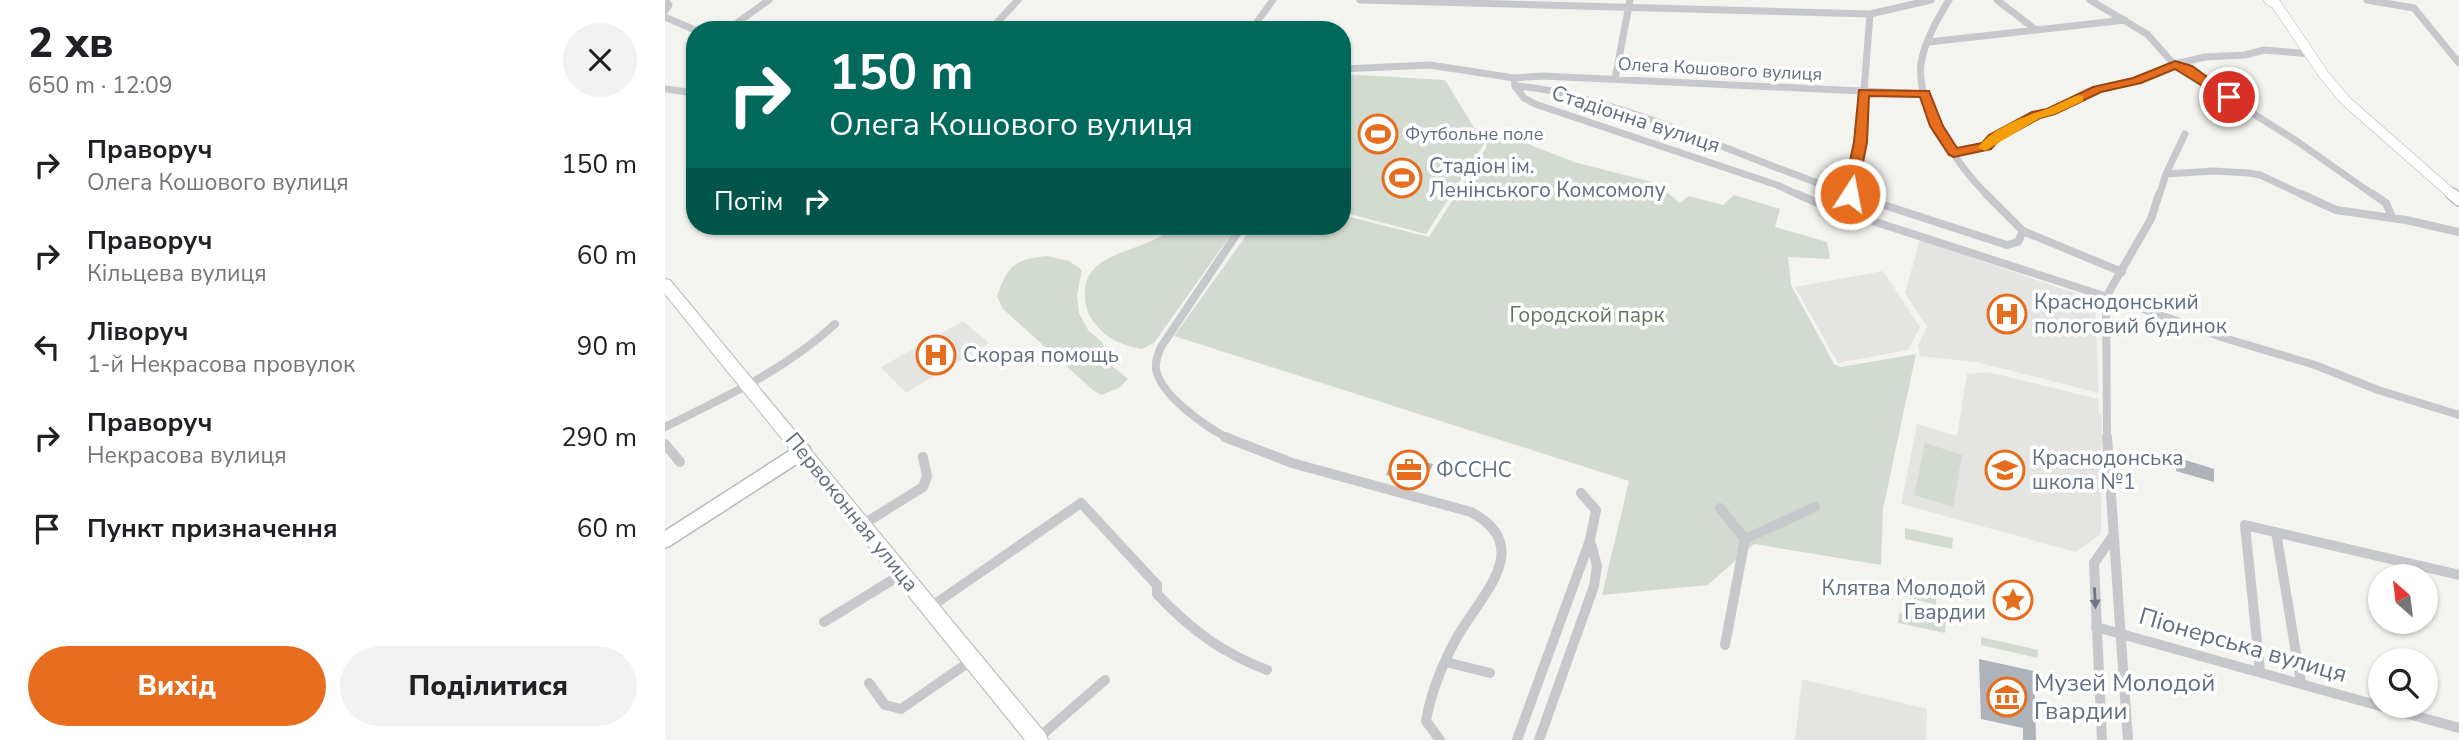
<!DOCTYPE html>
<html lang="uk">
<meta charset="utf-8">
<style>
body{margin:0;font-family:"Nunito Sans",sans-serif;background:#f2f2f2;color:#202124;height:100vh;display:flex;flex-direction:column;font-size:26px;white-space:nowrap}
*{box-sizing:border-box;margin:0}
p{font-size:23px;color:#757577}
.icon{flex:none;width:38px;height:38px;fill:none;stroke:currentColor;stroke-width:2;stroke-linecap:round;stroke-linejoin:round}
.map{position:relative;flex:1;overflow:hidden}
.details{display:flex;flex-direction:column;background:#fff;width:665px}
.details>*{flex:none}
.hud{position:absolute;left:21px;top:21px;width:665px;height:214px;border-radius:28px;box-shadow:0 2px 5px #0004;background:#00695c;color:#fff;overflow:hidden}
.needle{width:46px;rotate:332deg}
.controls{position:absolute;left:1703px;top:564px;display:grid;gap:14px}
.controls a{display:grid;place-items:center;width:70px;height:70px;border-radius:50%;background:#fff;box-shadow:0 2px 5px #0004;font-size:35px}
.pin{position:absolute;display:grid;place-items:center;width:60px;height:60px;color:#fff;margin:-30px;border:4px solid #fff;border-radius:50%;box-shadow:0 2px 7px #0007}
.me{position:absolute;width:77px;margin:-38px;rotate:11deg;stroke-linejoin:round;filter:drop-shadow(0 0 5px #0008)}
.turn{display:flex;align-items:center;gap:24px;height:147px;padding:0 28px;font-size:32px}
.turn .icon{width:91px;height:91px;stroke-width:2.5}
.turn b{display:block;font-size:49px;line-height:60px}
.then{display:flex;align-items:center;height:66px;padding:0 28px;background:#0003;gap:14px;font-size:26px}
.round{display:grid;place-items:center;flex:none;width:74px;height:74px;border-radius:37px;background:#f2f2f2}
.overview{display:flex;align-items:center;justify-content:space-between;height:119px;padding:0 28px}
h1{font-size:42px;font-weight:800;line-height:52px}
.cta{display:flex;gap:14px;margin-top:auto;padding:14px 28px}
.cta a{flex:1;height:80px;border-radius:42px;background:#e66d1d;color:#fff;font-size:28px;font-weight:800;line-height:80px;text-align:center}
.cta a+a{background:#f2f2f2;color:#202124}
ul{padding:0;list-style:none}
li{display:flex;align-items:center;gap:21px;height:91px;padding:0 28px}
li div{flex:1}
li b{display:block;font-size:26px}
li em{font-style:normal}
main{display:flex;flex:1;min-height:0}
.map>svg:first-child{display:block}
.built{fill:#e4e4e3}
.green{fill:#d3dbd0}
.building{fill:#aeb3b9}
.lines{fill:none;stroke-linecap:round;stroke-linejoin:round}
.secondary-far2-casing{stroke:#b6b9be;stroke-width:11}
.secondary-far1-casing{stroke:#b6b9be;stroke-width:14}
.secondary-casing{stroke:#b6b9be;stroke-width:18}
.highway-casing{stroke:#b6b8bb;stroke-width:2}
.street-far2{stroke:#c6c8cc;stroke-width:7}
.street-far1{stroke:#c6c8cc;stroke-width:8}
.street{stroke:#c6c8cc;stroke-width:10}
.secondary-far2{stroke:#fff;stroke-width:10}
.secondary-far1{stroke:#fff;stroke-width:11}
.secondary{stroke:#fff;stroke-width:15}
.highway{fill:#fff;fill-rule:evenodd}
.oneway{fill:#6c7788}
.route{fill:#e66d1d;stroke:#964713;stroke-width:2}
.slow{fill:#f59e0b}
.labels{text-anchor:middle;stroke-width:7;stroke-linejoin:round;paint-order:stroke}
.far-street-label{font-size:18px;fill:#626e81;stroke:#fff}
.far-poi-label{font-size:18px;fill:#626e81;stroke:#fff;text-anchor:start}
.street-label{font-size:21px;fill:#626e81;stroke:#fff}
.poi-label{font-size:21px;fill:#626e81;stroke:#fff;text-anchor:start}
.park-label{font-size:21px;fill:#627861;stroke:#fff}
.near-street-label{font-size:24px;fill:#626e81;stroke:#fff}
.near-poi-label{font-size:24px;fill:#626e81;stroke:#fff;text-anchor:start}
</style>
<main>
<section class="details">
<div class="overview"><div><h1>2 хв</h1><p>650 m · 12:09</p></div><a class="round"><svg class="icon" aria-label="close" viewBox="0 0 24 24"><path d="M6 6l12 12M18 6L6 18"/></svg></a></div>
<ul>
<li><svg class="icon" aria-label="right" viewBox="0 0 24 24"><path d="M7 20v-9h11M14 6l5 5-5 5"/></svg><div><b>Праворуч</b><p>Олега Кошового вулиця</p></div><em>150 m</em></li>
<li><svg class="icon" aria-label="right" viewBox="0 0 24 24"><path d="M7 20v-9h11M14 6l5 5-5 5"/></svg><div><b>Праворуч</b><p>Кільцева вулиця</p></div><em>60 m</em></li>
<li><svg class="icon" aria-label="left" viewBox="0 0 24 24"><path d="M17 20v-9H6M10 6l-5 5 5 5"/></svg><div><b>Ліворуч</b><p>1-й Некрасова провулок</p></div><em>90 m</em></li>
<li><svg class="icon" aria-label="right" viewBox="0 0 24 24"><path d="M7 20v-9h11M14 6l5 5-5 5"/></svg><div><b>Праворуч</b><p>Некрасова вулиця</p></div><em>290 m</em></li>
<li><svg class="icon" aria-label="arrive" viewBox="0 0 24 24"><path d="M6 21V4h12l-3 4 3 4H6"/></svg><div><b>Пункт призначення</b></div><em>60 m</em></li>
</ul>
<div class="cta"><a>Вихід</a><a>Поділитися</a></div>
</section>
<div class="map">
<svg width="1794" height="740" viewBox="0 0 1794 740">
<rect width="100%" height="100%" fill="#f3f4ef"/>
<path class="built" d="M1255 240 1430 300 1434 393 1311 362 1255 356 1253 345 1262 327 1240 293Z
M1218 271 1255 327 1243 350 1173 363 1130 287Z
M298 321 324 343 241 393 216 367Z
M1323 372 1434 399V412L1437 416 1436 534 1411 552 1236 504 1252 424 1292 436 1302 374Z
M1137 679 1262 709 1261 740H1130Z"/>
<path class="green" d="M677 74 780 80 819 144 761 234 677 212Z
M814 131 863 144 909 162 991 183 1015 203 1024 196 1058 205 1069 195 1115 209 1110 227 1162 242 1165 259 1123 257 1126 285 1169 364 1176 367 1251 354 1218 509 1216 565 1089 544 1043 585 937 595 964 481 509 336 588 226H677V215L764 237 821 148 822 141Z
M509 226H572L489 343 477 349C454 345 436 336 424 315 421 308 420 302 420 294 418 249 485 253 509 226Z
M381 256 404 261 417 270 412 295 414 313 423 330 437 342 446 365 463 379 454 388 436 395 428 390 338 309 332 296C343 265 349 260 381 256Z
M1260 443 1297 455 1288 507 1249 495Z
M1240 528 1288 538 1287 549 1240 539Z
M1237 578 1272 587 1271 605 1235 595Z
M1234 613 1281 622 1280 633 1233 623Z
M1316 637 1373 650 1372 658 1316 645Z"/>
<path class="building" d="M730 455 768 464 759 485 721 475Z
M1511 457 1549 469V482L1511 471Z
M1314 659 1369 671 1371 740H1358V728L1316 719Z"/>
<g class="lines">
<defs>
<path id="secondary-far2" d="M1604 0 1611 4 1659 75 1681 101 1789 196"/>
<path id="secondary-far1" d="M1787 194 1794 200"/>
<path id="secondary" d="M0 540 138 451"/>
<path id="highway" d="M0 279 5 280 380 733 383 740H360L0 294Z"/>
</defs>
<use href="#secondary-far2" class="secondary-far2-casing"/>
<use href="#secondary-far1" class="secondary-far1-casing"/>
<use href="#secondary" class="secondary-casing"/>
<use href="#highway" class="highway-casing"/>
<path class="street-far2" d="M0 0 4 5 0 11
M695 0 1205 14 1266 0
M1284 0C1273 18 1259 42 1256 64 1251 107 1294 167 1323 196
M1332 0 1371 30
M1425 0 1482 34 1507 62 1633 142 1710 196
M1702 0 1749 8 1794 63
M0 17 30 30
M62 30 104 0
M325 30 353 0
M586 30 608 0
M1264 42 1460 20
M677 69 765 65 849 78
M950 79 965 0
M850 86 859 98 870 104 1112 185 1136 196
M850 86C886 88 919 99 954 109 1034 134 1110 170 1190 196
M850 86 849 78 878 76 1259 94
M0 89 30 93
M1289 153 1321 146 1329 138 1371 115 1386 112 1432 90 1472 80 1510 64 1540 57 1580 55 1599 50 1646 54
M1501 174 1520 134
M1185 194 1195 142 1205 14
M1494 196 1501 174 1548 171 1584 173 1595 175 1640 196"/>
<path class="street-far1" d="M1132 194 1155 204 1470 306 1559 338 1650 365 1713 390 1794 415
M1185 194 1342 245 1353 242 1358 231
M1321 194 1358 231 1457 272
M1636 194 1671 210 1741 220 1794 232
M1708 194 1721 203 1727 217
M0 427C60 397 120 370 170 324
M563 438C541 427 495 395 491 369 490 361 493 354 496 347L577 226
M1442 438 1441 297 1486 219 1494 194"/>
<path class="street" d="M560 437 627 463 806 512C872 547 814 597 791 639 777 665 766 692 761 721L775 740
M1442 437 1463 740
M0 444 15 462
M1055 508 1080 539 1150 507
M197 525 258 487 262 476 258 457
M1611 532 1636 683
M264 608 416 503 492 585V594C525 629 557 653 602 670
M159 622 237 574
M1431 627 1794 728
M1060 645 1080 539
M781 662 825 673
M1595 671 1580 525 1794 575
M204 683 220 705 236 709 307 660
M371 740 440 680
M852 740 925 540
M874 740 929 586 932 566 925 540 931 510 916 493
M1437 740 1429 563 1448 536"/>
<use href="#secondary-far2" class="secondary-far2"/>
<use href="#secondary-far1" class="secondary-far1"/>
<use href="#secondary" class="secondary"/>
<use href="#highway" class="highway"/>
</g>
<defs><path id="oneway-solid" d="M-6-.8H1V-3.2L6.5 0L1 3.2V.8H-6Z" transform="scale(1.75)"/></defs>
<use class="oneway" href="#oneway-solid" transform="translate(1430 598) rotate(87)"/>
<path class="route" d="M1510 61 1527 66 1570 97 1560 100 1510 69 1476 83 1436 92 1390 114 1375 118 1333 141 1326 149 1289 157 1284 155 1265 126 1255 97 1204 96 1202 142 1192 194 1185 199 1178 194 1189 142 1194 90 1264 91 1278 126 1292 148 1317 143 1324 135 1367 112 1382 109 1428 87 1468 78Z"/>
<path class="slow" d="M1414 95 1418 96V101L1390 114 1375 118 1320 151 1313 147C1330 126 1359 117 1382 109 1393 105 1403 98 1414 95Z"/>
<defs>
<symbol id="stadium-ring" viewBox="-11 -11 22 22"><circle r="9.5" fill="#fff" stroke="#e66d1d" stroke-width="1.5"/><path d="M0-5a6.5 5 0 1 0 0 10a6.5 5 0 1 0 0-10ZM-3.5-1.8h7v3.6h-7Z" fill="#e66d1d"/></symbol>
<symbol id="hospital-ring" viewBox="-11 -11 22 22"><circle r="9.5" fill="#fff" stroke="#e66d1d" stroke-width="1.5"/><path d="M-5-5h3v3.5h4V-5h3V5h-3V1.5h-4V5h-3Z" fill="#e66d1d"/></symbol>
<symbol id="office-ring" viewBox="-11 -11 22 22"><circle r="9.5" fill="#fff" stroke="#e66d1d" stroke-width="1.5"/><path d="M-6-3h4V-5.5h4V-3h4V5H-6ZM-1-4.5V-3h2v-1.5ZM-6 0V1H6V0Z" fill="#e66d1d"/></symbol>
<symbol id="school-ring" viewBox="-11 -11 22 22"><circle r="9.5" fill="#fff" stroke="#e66d1d" stroke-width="1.5"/><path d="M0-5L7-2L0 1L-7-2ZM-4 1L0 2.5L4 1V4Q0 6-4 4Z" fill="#e66d1d"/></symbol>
<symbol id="sight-ring" viewBox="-11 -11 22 22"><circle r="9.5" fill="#fff" stroke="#e66d1d" stroke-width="1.5"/><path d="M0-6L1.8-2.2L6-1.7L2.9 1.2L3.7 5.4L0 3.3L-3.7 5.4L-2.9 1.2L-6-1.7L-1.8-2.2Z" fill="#e66d1d"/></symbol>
<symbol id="museum-ring" viewBox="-11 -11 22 22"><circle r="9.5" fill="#fff" stroke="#e66d1d" stroke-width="1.5"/><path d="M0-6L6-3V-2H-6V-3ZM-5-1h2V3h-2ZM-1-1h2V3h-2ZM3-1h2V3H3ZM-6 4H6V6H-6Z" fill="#e66d1d"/></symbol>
</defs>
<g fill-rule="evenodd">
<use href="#stadium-ring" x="691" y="112" width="44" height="44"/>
<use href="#stadium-ring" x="715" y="156" width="44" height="44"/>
<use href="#hospital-ring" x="1320" y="292" width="44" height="44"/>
<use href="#hospital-ring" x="249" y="333" width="44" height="44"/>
<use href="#office-ring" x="722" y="448" width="44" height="44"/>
<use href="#school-ring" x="1318" y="448" width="44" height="44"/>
<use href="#sight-ring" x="1326" y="578" width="44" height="44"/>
<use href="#museum-ring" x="1320" y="675" width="44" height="44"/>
</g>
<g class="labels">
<g class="far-street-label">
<text transform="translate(1055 69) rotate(3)" y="6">Олега Кошового вулиця</text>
</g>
<g class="far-poi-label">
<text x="740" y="140">Футбольне поле</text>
</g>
<g class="street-label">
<text transform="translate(971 119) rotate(18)" y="7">Стадіонна вулиця</text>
<text transform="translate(187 512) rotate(51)" y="7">Первоконная улица</text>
</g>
<g class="poi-label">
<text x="764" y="173">Стадіон ім.<tspan x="764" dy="24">Ленінського Комсомолу</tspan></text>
<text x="1369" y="309">Краснодонський<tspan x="1369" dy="24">пологовий будинок</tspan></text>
<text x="298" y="362">Скорая помощь</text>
<text x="1367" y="465">Краснодонська<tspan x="1367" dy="24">школа №1</tspan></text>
<text x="771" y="477">ФССНС</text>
<text x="1321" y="595" text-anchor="end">Клятва Молодой<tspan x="1321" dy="24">Гвардии</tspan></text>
</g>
<g class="park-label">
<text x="922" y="322">Городской парк</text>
</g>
<g class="near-street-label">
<text transform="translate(1578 645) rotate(16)" y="8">Піонерська вулиця</text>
</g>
<g class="near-poi-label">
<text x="1369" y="691">Музей Молодой<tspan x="1369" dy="28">Гвардии</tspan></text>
</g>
</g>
</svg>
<div class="controls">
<a><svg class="needle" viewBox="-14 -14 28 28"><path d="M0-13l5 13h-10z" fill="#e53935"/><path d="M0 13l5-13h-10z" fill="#757577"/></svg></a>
<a><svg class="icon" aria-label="search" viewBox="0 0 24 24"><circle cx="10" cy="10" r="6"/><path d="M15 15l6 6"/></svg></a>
</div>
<div class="pin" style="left:1564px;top:97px;background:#d93025"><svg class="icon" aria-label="arrive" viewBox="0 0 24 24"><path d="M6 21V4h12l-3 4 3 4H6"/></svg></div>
<svg class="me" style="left:1185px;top:194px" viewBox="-20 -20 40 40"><circle r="17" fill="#e66d1d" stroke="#fff" stroke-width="3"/><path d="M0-11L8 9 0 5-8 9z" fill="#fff"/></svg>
<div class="hud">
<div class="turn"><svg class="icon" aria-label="right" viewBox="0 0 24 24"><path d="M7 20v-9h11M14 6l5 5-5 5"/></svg><div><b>150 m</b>Олега Кошового вулиця</div></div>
<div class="then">Потім<svg class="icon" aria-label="right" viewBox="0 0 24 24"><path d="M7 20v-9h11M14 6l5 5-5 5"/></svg></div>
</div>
</div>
</main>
